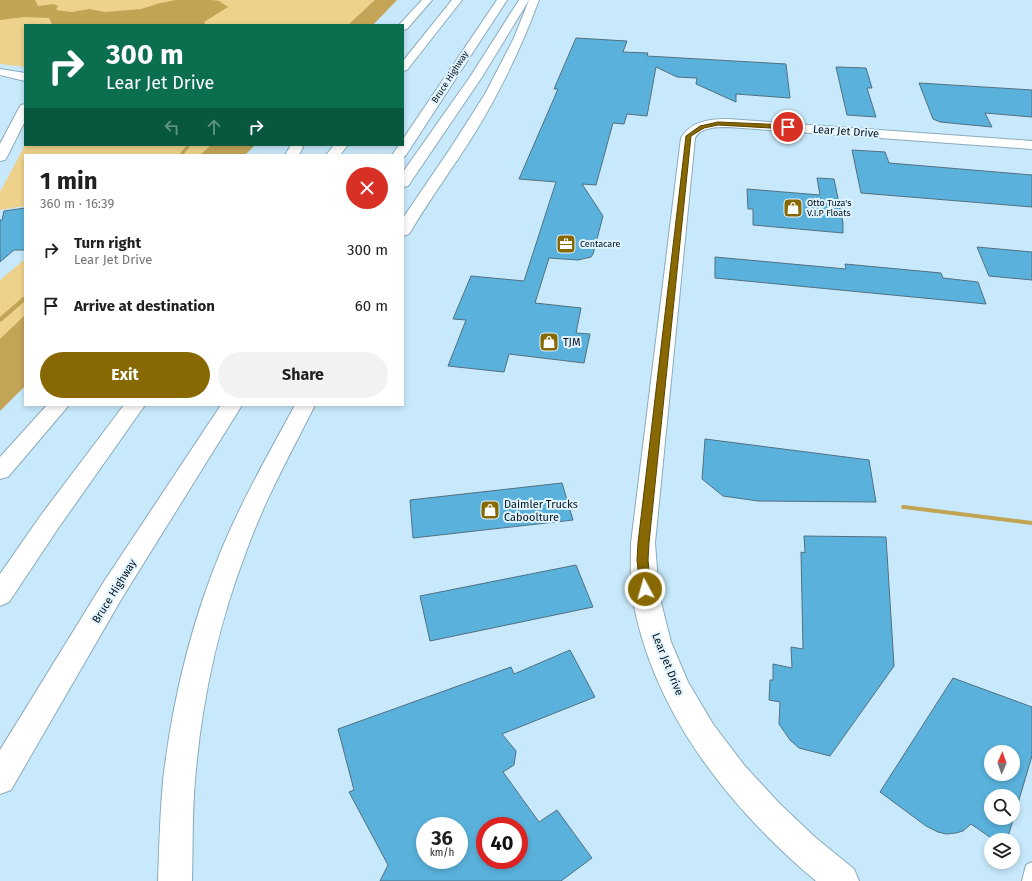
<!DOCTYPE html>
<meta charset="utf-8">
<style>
body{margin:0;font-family:"Fira Sans",sans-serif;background:#f2f2f2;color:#202124;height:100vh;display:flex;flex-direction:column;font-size:15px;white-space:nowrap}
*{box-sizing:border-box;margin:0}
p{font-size:13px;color:#757577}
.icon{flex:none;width:22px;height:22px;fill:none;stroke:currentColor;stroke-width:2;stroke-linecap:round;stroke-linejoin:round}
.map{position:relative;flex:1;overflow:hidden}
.side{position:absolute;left:24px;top:154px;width:380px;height:252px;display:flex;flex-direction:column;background:#fff;border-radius:0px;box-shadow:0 2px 6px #0003}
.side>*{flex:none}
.guide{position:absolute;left:24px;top:24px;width:380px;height:122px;border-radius:0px;box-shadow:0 2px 6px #0003;background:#0b6e4f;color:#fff;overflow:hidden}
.needle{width:26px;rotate:2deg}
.controls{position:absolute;left:984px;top:745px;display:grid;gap:8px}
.controls a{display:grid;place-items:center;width:36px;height:36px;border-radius:50%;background:#fff;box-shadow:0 2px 6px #0003;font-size:20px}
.speed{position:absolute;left:416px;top:817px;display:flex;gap:8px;font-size:20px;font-weight:700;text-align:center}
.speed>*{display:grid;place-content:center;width:52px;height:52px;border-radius:50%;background:#fff;box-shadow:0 2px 6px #0003;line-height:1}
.speed small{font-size:10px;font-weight:400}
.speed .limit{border:6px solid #d22;background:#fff;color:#111}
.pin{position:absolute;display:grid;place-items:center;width:34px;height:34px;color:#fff;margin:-17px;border:2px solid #fff;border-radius:50%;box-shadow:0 1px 4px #0007}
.me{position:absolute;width:44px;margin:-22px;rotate:354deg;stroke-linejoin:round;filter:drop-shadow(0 0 3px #0008)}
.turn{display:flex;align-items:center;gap:14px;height:84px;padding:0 16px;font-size:18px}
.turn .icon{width:52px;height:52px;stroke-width:2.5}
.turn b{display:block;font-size:28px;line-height:34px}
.lanes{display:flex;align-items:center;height:38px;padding:0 16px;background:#0003;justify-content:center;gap:20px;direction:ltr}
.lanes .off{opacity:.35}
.round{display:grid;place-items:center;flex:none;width:42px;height:42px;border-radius:21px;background:#f2f2f2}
.overview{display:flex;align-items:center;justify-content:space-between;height:68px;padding:0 16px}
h1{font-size:24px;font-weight:700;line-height:30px}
.cta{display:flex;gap:8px;margin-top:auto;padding:8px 16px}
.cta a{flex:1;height:46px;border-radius:24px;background:#876803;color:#fff;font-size:16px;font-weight:700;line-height:46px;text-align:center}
.cta a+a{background:#f2f2f2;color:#202124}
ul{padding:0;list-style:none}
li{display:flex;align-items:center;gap:12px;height:56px;padding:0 16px}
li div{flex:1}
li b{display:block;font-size:15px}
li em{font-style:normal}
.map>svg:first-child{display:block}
.green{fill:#eed28c}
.forest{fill:#c4a557}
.water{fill:#c2a455}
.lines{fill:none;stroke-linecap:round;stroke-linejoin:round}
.stream{fill:#c2a455;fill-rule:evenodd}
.building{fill:#5ab2dc;stroke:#517080;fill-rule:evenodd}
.service-casing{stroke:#8aabbc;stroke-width:2}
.tertiary-casing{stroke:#8aabbc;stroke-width:2}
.trunk-casing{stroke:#8aabbc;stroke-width:2}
.motorway-casing{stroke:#8aabbc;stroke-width:2}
.service{fill:#fff;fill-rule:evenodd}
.tertiary{fill:#fff;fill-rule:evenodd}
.trunk{fill:#fff;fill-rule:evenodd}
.motorway{fill:#fff;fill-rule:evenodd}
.route{fill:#876803;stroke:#584402}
.labels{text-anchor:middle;stroke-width:4;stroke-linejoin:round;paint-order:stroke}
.far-street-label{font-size:9px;fill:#051016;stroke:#e0f4ff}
.far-poi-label{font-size:9px;fill:#051016;stroke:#e0f4ff;text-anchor:start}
.street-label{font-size:11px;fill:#051016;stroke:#e0f4ff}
.poi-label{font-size:11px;fill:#051016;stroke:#e0f4ff;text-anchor:start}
</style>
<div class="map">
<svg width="1032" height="881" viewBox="0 0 1032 881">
<rect width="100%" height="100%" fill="#c7e9fb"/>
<path class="green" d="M0 0H378L351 25H25V67L0 64Z
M25 145H222L212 155H25V206L0 210V192Z
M25 259V330L0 354V280Z"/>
<path class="forest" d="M375 0H397L373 25H348Z
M211 145H255L245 155H200Z
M25 315V386L0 411V339Z"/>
<path class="water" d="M0 0H35L38 6 54 4 58 6 56 10 72 12 89 9 105 12 141 9 160 3 176 0H212L219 1 228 7 204 22 206 25H67L52 24 49 18 24 17 0 20Z"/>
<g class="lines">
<path class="stream" d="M187 145H191L183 155H179Z
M23 297H25V301L2 321 0 322V317Z
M902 505H904L1032 521V525L904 509H902L901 507Z"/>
</g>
<path class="building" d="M576 38 627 41 623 52 648 53 647 56 786 64 790 98 736 94V102L696 84 697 78 677 77 656 67 647 116 627 114 624 124 613 123 596 185 582 184 603 216 593 254 591 257 578 260 549 258 535 303 581 308 576 333 590 334 584 363 509 354 504 372 448 366 466 320 453 319 471 276 524 281 556 182 519 179 558 89H554Z
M836 67 866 68 872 88H867L876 117 847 115Z
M919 83 1032 90V117L985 113 992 127 940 122 933 119Z
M852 150 885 152 889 163 1032 175V207L861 193Z
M817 178 834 179 843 223V233L753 225V209H748L747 189 820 195Z
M25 208V250H14L0 262V220H2L4 211Z
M977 247 1032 252V280L989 276Z
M715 257 846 269 845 264 941 273 943 278 978 282 986 304 715 278Z
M705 439 869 460 876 502 758 501 723 496 702 479Z
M562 483 573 520 413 538 410 500Z
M804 536 886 537 894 666 830 756 799 748 790 740 779 724 780 702 769 700 770 680H773V664L792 668 791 647 803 649 801 552 805 553Z
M576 565 593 607 430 641 420 596Z
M570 650 595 697 502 734 516 751 514 765 503 772 539 822 557 810 592 858 561 881H380L388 865 349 792 354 790 338 729 511 667 514 674ZM425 826H459V860H425ZM485 826H519V860H485Z
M953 678 1032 707V756L1007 840H994L971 824 963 831 956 833 946 834 938 832 926 826 880 792ZM991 752H1013V774H991ZM991 796H1013V818H991Z"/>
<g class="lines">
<defs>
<path id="service" d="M1032 862V881H1022L1026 865Z"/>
<path id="tertiary" d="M0 69 25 73V81L0 75Z
M25 104V121L7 157 5 160 0 161V144L19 108 21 105Z
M728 119 1032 141V149L728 127C716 127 701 127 695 138L655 543 659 594 671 642 688 682 713 724 744 765 779 803 816 838 854 869 859 881H816C728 807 651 710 632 595 630 578 631 560 631 543L681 138C691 121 710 119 728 119Z"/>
<path id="trunk" d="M422 0H432L407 29 403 30V25H399Z
M529 0H539C522 46 501 90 476 131 455 165 431 197 411 231L409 234 403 236V218L452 146 485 94 514 38Z
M47 405H69L8 477 0 479V457Z
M295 405H315C291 453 264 501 246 552 218 625 201 704 195 781 192 815 193 848 192 881H158C159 848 160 815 163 781 172 703 191 623 221 551 242 500 269 453 295 405Z"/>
<path id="motorway" d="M452 0H462L407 70 403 71V61Z
M497 0H507L406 155 403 158V155H392L399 145H403V139Z
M519 0H529L482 77 408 186 403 187V172L470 77Z
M291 145H301L303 147 299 155H285Z
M334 145H348L340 155H326Z
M124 405H145L59 527 9 602 0 606V574L41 515Z
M221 405H242L122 598 11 790 0 794V750L103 583Z"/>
</defs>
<use href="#service" class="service-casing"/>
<use href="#tertiary" class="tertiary-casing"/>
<use href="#trunk" class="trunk-casing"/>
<use href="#motorway" class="motorway-casing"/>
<use href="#service" class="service"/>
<use href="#tertiary" class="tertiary"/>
<use href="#trunk" class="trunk"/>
<use href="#motorway" class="motorway"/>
</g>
<path class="route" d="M718 122 788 125 790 127 788 129 718 125 704 128 691 136 649 543 648 560 651 589 649 592 645 593 641 592 640 589 637 560 638 543 686 136 700 126Z"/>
<defs>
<symbol id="shop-square" viewBox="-11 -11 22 22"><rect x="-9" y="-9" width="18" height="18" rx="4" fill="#876803" stroke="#e0f4ff"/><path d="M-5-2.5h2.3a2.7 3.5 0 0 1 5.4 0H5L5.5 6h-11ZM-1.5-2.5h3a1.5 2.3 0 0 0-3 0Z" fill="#fff"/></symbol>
<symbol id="office-square" viewBox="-11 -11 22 22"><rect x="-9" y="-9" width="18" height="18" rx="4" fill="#876803" stroke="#e0f4ff"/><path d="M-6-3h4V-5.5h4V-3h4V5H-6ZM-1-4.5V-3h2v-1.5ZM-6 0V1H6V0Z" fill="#fff"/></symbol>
</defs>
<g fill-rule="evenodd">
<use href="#shop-square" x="782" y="197" width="22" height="22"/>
<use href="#office-square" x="555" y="233" width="22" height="22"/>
<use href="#shop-square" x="538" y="331" width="22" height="22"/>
<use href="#shop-square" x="479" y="499" width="22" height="22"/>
</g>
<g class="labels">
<g class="far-street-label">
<text transform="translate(450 77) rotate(-57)" y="3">Bruce Highway</text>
</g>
<g class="far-poi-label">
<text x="807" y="206">Otto Tuza's<tspan x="807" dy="10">V.I.P Floats</tspan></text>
<text x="580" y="247">Centacare</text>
</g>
<g class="street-label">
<text transform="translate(846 131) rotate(4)" y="4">Lear Jet Drive</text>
<text transform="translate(114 591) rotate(-58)" y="4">Bruce Highway</text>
<text transform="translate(668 664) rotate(68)" y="4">Lear Jet Drive</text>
</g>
<g class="poi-label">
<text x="563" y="346">TJM</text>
<text x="504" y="508">Daimler Trucks<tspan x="504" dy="13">Caboolture</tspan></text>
</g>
</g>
</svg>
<div class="controls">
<a><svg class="needle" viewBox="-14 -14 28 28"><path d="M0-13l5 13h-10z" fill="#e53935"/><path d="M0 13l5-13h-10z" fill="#757577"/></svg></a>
<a><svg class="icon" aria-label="search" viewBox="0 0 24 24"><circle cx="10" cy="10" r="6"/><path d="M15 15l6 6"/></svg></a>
<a><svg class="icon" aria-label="layers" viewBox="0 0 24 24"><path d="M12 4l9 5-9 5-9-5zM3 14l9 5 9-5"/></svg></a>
</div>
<div class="speed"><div>36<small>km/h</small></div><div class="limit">40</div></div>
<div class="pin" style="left:788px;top:127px;background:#d93025"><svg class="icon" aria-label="arrive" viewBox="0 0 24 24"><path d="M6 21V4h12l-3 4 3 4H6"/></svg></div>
<svg class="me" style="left:645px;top:589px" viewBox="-20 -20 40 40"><circle r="17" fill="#876803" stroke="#fff" stroke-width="3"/><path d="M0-11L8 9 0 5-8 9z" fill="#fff"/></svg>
<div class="guide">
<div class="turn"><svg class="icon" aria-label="right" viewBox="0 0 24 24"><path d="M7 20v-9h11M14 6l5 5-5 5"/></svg><div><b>300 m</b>Lear Jet Drive</div></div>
<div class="lanes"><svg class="icon off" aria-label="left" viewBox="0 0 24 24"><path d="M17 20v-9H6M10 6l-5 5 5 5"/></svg><svg class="icon off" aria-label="ahead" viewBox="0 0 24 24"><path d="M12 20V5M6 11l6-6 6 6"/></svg><svg class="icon" aria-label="right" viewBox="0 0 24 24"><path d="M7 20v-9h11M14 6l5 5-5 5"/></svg></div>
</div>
<section class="side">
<div class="overview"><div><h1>1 min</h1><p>360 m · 16:39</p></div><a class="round" style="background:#d93025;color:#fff"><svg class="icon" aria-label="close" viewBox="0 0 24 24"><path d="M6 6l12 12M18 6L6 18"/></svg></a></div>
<ul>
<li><svg class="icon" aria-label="right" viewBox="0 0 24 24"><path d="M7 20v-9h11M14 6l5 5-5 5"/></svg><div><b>Turn right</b><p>Lear Jet Drive</p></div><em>300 m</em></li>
<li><svg class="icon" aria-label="arrive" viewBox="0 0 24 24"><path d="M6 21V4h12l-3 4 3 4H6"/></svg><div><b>Arrive at destination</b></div><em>60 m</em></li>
</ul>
<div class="cta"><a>Exit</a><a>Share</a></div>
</section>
</div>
